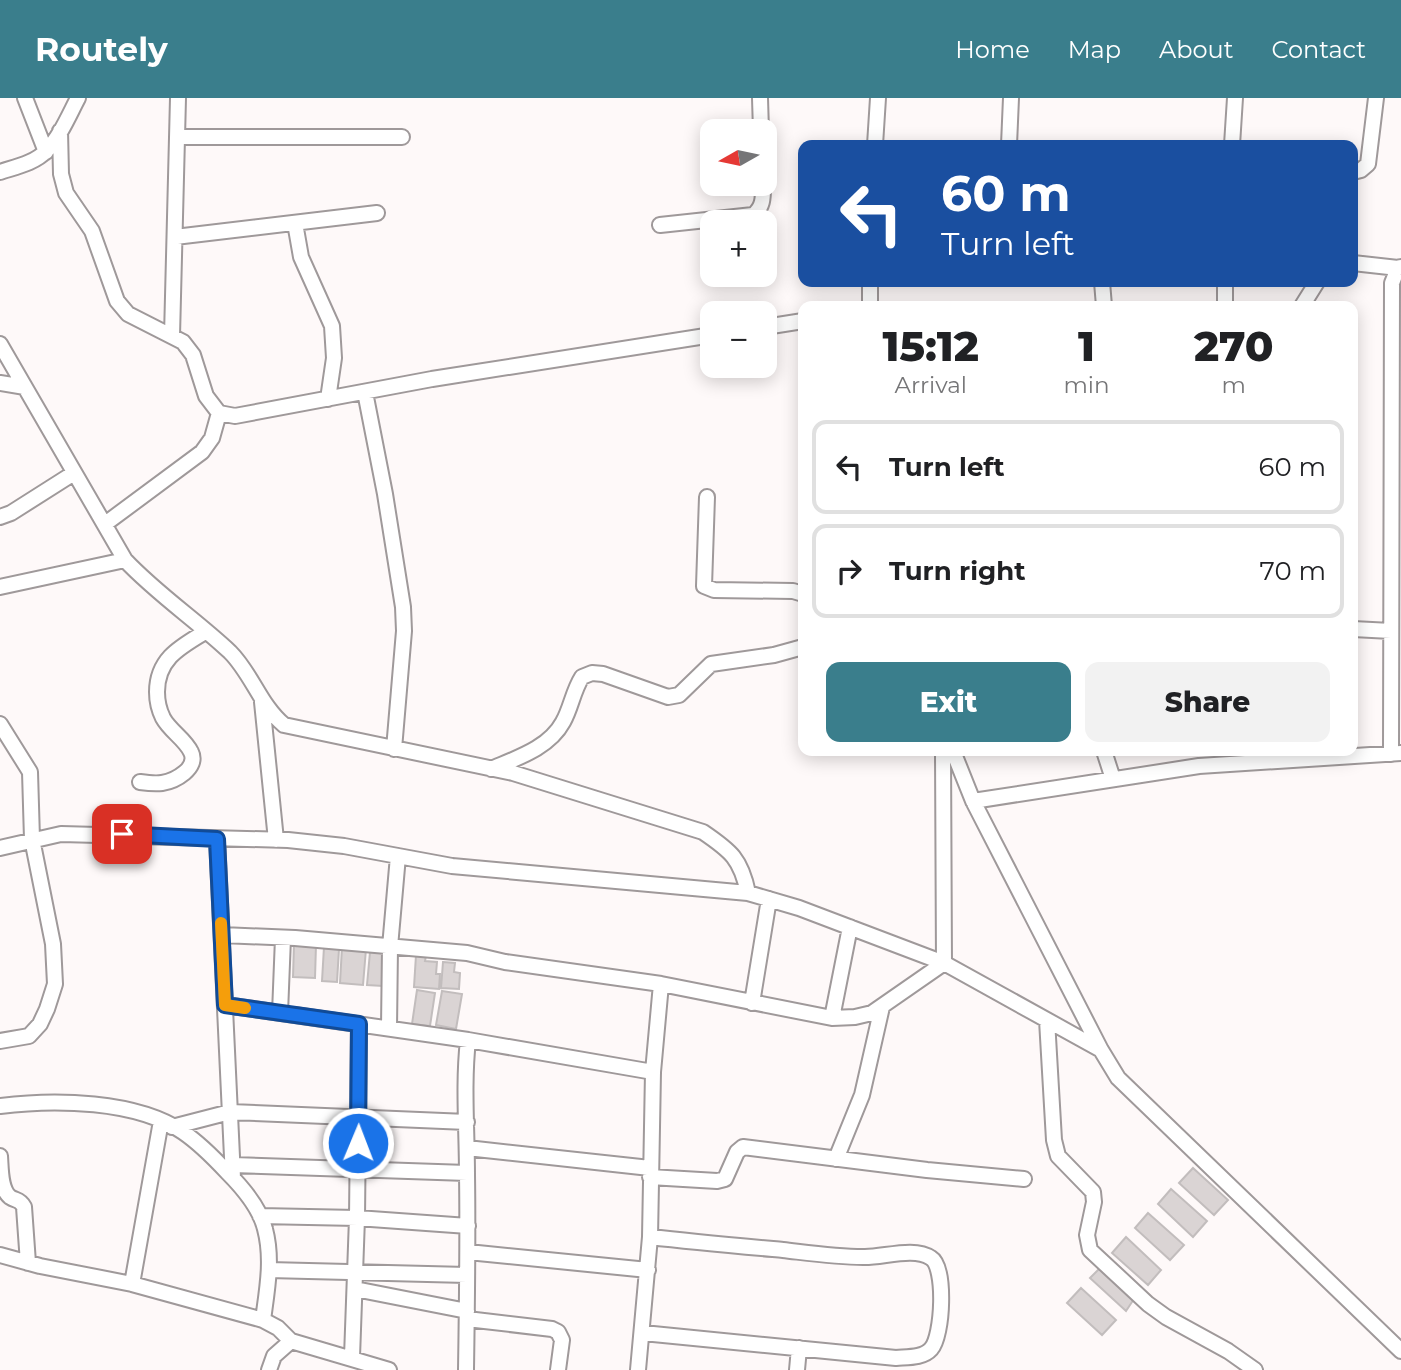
<!DOCTYPE html>
<meta charset="utf-8">
<style>
body{margin:0;font-family:Montserrat,sans-serif;background:#f2f2f2;color:#202124;height:100vh;display:flex;flex-direction:column;font-size:26px;white-space:nowrap}
*{box-sizing:border-box;margin:0}
p{font-size:23px;color:#757577}
.icon{flex:none;width:38px;height:38px;fill:none;stroke:currentColor;stroke-width:2;stroke-linecap:round;stroke-linejoin:round}
.map{position:relative;flex:1;overflow:hidden}
.sheet{position:absolute;left:798px;top:203px;width:560px;height:455px;display:flex;flex-direction:column;background:#fff;border-radius:14px;box-shadow:0 4px 18px #0003}
.sheet>*{flex:none}
.top-card{position:absolute;left:798px;top:42px;width:560px;height:147px;border-radius:14px;box-shadow:0 4px 18px #0003;background:#1a4fa0;color:#fff;overflow:hidden}
.needle{width:46px;rotate:261deg}
.tools{position:absolute;left:700px;top:21px;display:grid;gap:14px}
.tools a{display:grid;place-items:center;width:77px;height:77px;border-radius:14px;background:#fff;box-shadow:0 4px 18px #0003;font-size:35px}
.pin{position:absolute;display:grid;place-items:center;width:60px;height:60px;color:#fff;margin:-30px;border-radius:14px;box-shadow:0 4px 10px #0006}
.me{position:absolute;width:77px;margin:-38px;rotate:1deg;stroke-linejoin:round;filter:drop-shadow(0 0 5px #0008)}
.turn{display:flex;align-items:center;gap:24px;height:147px;padding:0 28px;font-size:32px}
.turn .icon{width:91px;height:91px;stroke-width:2.5}
.turn b{display:block;font-size:49px;line-height:60px}
.eta{display:flex;justify-content:space-evenly;align-items:center;height:119px;text-align:center}
.eta b{font-size:42px;font-weight:800;line-height:49px}
.action{display:flex;gap:14px;margin-top:auto;padding:14px 28px}
.action a{flex:1;height:80px;border-radius:14px;background:#3a7e8c;color:#fff;font-size:28px;font-weight:800;line-height:80px;text-align:center}
.action a+a{background:#f2f2f2;color:#202124}
ul{padding:0;list-style:none}
li{display:flex;align-items:center;gap:21px;height:94px;margin:0 14px 10px;padding:0 14px;border:4px solid #e0e0e0;border-radius:14px}
li div{flex:1}
li b{display:block;font-size:26px}
li em{font-style:normal}
header{display:flex;align-items:center;gap:42px;box-sizing:border-box;height:98px;padding:0 35px;background:#3a7e8c;color:#fff}
header strong{font-size:33px}
nav{display:flex;gap:38px;margin-inline-start:auto;font-size:24px}
.map>svg:first-child{display:block}
.building{fill:#dad4d4;stroke:#c2bdbd;stroke-width:2}
.lines{fill:none;stroke-linecap:round;stroke-linejoin:round}
.minor-casing{stroke:#9f999a;stroke-width:18}
.minor{stroke:#fff;stroke-width:14}
.route-casing{stroke:#114b97;stroke-width:18}
.route{stroke:#1a73e8;stroke-width:12}
.slow{stroke:#f59e0b;stroke-width:12}
</style>
<header>
<strong>Routely</strong>
<nav><a>Home</a><a>Map</a><a>About</a><a>Contact</a></nav>
</header>
<div class="map">
<svg width="1401" height="1272" viewBox="0 0 1401 1272">
<rect width="100%" height="100%" fill="#fef9f9"/>
<path class="building" d="M294 846 316 847 315 880 293 879Z
M324 849 339 851 337 884 322 883Z
M342 849 366 851 363 887 340 885Z
M370 854 386 855 383 888 367 887Z
M416 857 426 858 425 863 437 864 436 876H440L439 891 414 889Z
M443 864 455 865 454 874 460 875 459 891 441 890Z
M417 892 435 895 430 928 412 926Z
M442 893 462 896 456 931 436 927Z
M1193 1070 1228 1102 1214 1117 1179 1085Z
M1171 1091 1207 1123 1193 1139 1158 1106Z
M1148 1115 1184 1147 1170 1162 1135 1130Z
M1126 1139 1161 1172 1148 1187 1112 1155Z
M1101 1169 1134 1201 1126 1213 1090 1180Z
M1081 1190 1116 1222 1102 1237 1067 1205Z"/>
<g class="lines">
<defs>
<path id="minor" d="M25 0 46 54
M760 0 761 33
M60 33 61 76 66 95 92 133 117 203 128 216 183 244 193 257 206 298 219 315 235 318 432 281 712 237
M177 39H402
M875 47 878 0
M1009 47 1011 0
M1232 47 1235 0
M0 74C15 69 35 65 46 53 60 39 69 17 78 0
M1353 74 1361 72 1368 66 1376 0
M295 125 301 159 332 228 334 260 328 301
M660 127 753 117C764 109 763 98 763 86
M175 139 377 115
M1353 165 1398 170
M1102 184 1104 208
M1225 184V208
M870 208V184
M1302 208 1317 184
M765 229 803 223
M172 238 178 0
M0 246 125 462C157 496 196 522 230 554 252 576 260 607 284 627L513 675 703 734C731 753 741 761 748 795
M0 285 25 289
M365 294 385 396 403 509 404 533 394 651
M707 399 704 488 714 492 793 493 803 496
M0 419 11 415 74 375
M105 426 202 354 212 340 219 315
M0 489 125 462
M1353 531 1391 533
M262 604 276 742
M0 626 30 674 32 741 53 846 55 886 47 911 40 926 29 938 0 943
M953 653 973 703 1101 952 1118 980 1401 1253
M1104 653 1113 681
M1391 656 1392 185 1398 170 1401 169
M491 671C517 660 549 650 563 624 571 610 573 593 582 579L592 575 603 576 668 599 679 597 711 566 774 557 803 549
M140 684C147 685 155 686 162 685 175 683 199 670 191 654 185 641 170 633 163 620 159 612 157 603 157 594 157 561 180 549 205 534
M973 703 1199 668 1401 655
M217 741 233 1080
M0 750 61 736 288 742 344 748 452 768 748 795 799 810 944 865 1101 952
M222 837 295 840 467 855 505 864 661 886 832 920 855 919 872 915 944 865 943 653
M752 905 769 801
M225 907 468 942 653 974
M280 915 283 840
M832 920 850 829
M1047 922 1054 1042 1058 1058 1093 1094 1094 1104 1087 1137 1090 1152 1148 1206 1166 1219 1228 1253 1255 1272
M389 930 390 849 398 758
M0 1008C54 1001 136 1002 183 1034 199 1045 214 1060 227 1074 242 1089 260 1110 265 1131 273 1161 267 1192 263 1222
M172 1029 230 1014 467 1024
M467 1050 650 1070
M0 1058C1 1070 0 1091 10 1099 16 1103 20 1101 24 1109L28 1165
M836 1061 862 997 882 909
M233 1067 467 1075
M650 1079 717 1083 725 1081 737 1054 743 1049 927 1072 1024 1081
M260 1118 357 1120 468 1128
M468 1154 648 1172
M0 1157 40 1168 132 1186 263 1222 278 1230 291 1243 389 1272
M269 1172 467 1177
M132 1186 161 1023
M355 1191 467 1213
M467 1221 552 1231 558 1234 562 1242 558 1272
M643 1235 896 1260C908 1259 923 1260 931 1251 943 1238 946 1169 931 1160 914 1148 882 1160 863 1159 836 1159 809 1155 783 1152 739 1148 694 1144 650 1139
M352 1259 357 1120 359 926
M269 1272 274 1258 291 1243
M466 1272C467 1207 468 1142 467 1077 467 1032 463 987 468 942
M638 1272 650 1139 653 974 661 886
M797 1272 799 1250"/>
</defs>
<use href="#minor" class="minor-casing"/>
<use href="#minor" class="minor"/>
</g>
<g class="lines">
<defs>
<path id="route" d="M122 736 217 741 225 907 359 926 358 1045"/>
</defs>
<use href="#route" class="route-casing"/>
<use href="#route" class="route"/>
<path class="slow" d="M221 825 225 907 245 910"/>
</g>
</svg>
<div class="tools">
<a><svg class="needle" viewBox="-14 -14 28 28"><path d="M0-13l5 13h-10z" fill="#e53935"/><path d="M0 13l5-13h-10z" fill="#757577"/></svg></a>
<a>+</a>
<a>−</a>
</div>
<div class="pin" style="left:122px;top:736px;background:#d93025"><svg class="icon" aria-label="arrive" viewBox="0 0 24 24"><path d="M6 21V4h12l-3 4 3 4H6"/></svg></div>
<svg class="me" style="left:358px;top:1045px" viewBox="-20 -20 40 40"><circle r="17" fill="#1a73e8" stroke="#fff" stroke-width="3"/><path d="M0-11L8 9 0 5-8 9z" fill="#fff"/></svg>
<div class="top-card">
<div class="turn"><svg class="icon" aria-label="left" viewBox="0 0 24 24"><path d="M17 20v-9H6M10 6l-5 5 5 5"/></svg><div><b>60 m</b>Turn left</div></div>
</div>
<section class="sheet">
<div class="eta">
<div><b>15:12</b><p>Arrival</p></div>
<div><b>1</b><p>min</p></div>
<div><b>270</b><p>m</p></div>
</div>
<ul>
<li><svg class="icon" aria-label="left" viewBox="0 0 24 24"><path d="M17 20v-9H6M10 6l-5 5 5 5"/></svg><div><b>Turn left</b></div><em>60 m</em></li>
<li><svg class="icon" aria-label="right" viewBox="0 0 24 24"><path d="M7 20v-9h11M14 6l5 5-5 5"/></svg><div><b>Turn right</b></div><em>70 m</em></li>
</ul>
<div class="action"><a>Exit</a><a>Share</a></div>
</section>
</div>
